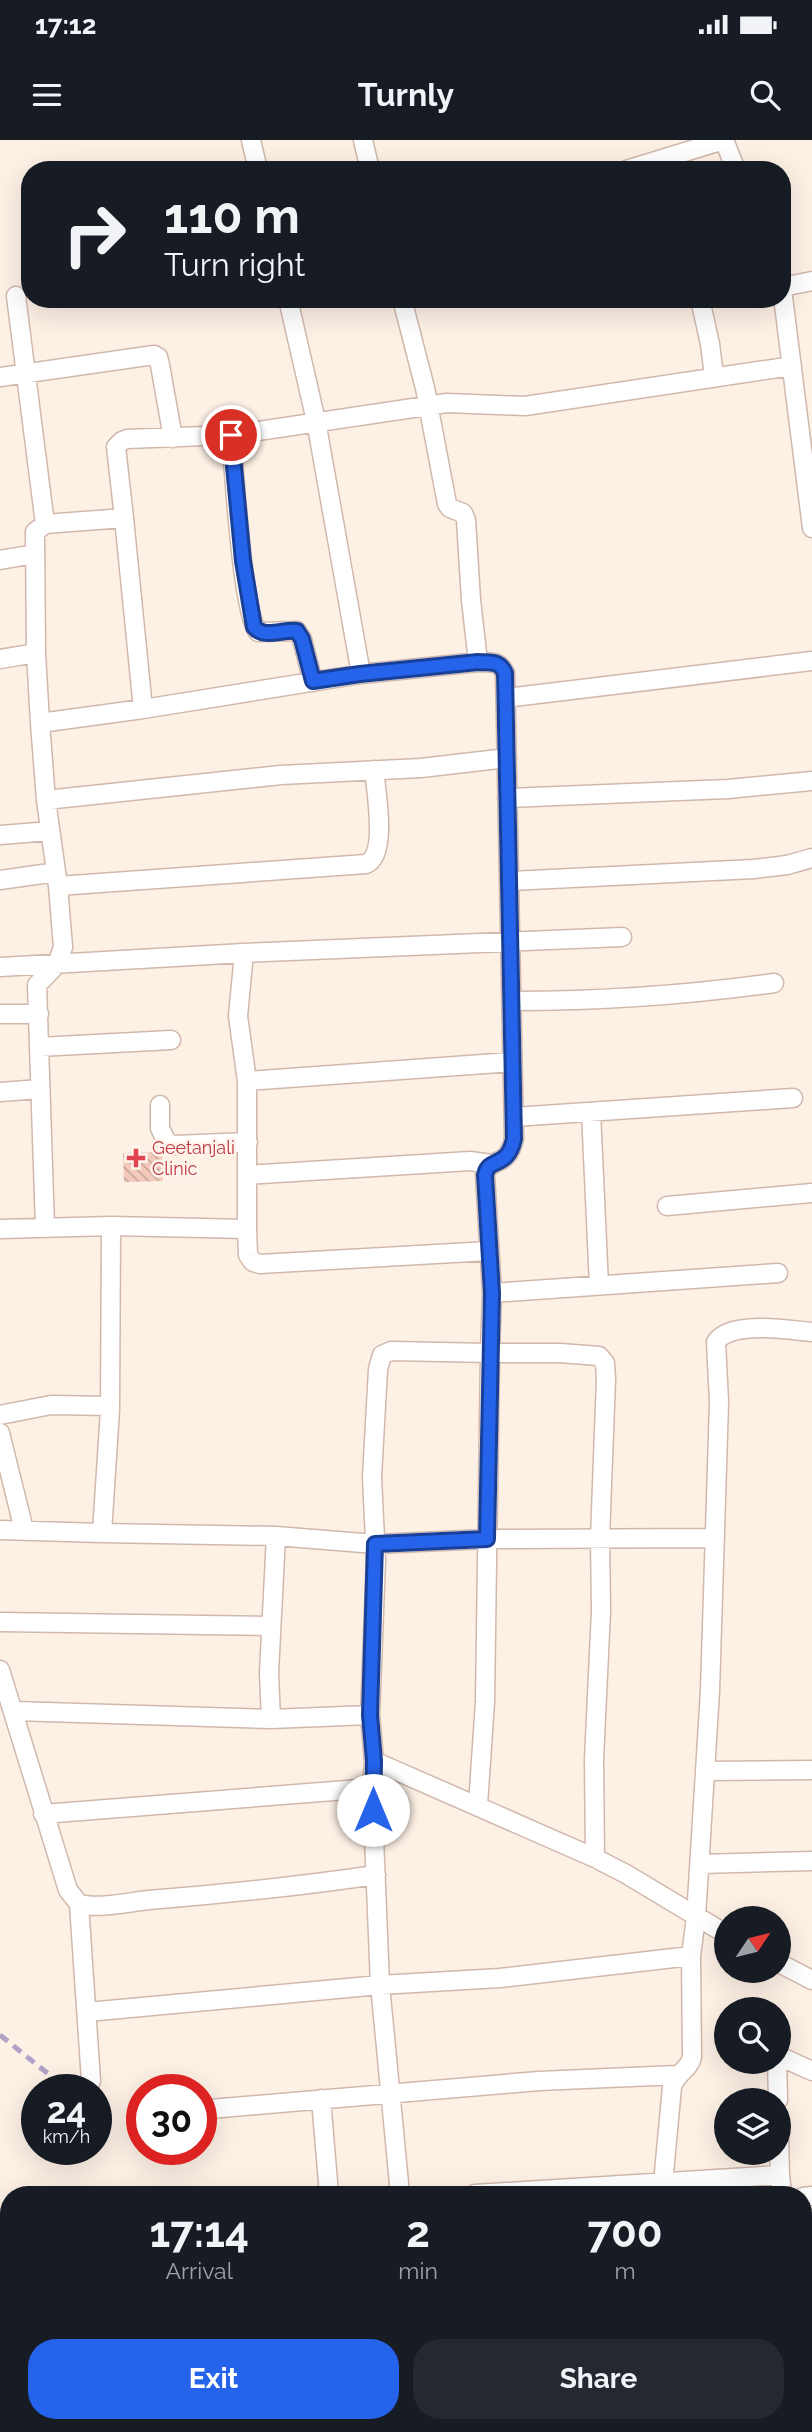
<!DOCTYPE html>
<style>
body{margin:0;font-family:Raleway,sans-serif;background:#242831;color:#f1f3f6;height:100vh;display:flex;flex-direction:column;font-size:26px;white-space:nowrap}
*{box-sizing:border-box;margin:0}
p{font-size:23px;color:#9ea1a6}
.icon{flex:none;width:38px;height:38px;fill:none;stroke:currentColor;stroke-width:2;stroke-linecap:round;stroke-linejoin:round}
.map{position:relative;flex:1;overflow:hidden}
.sheet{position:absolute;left:0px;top:2046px;width:812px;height:247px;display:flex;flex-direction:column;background:#171b24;border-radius:28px 28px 0 0;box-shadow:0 7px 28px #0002}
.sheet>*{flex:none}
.top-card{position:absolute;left:21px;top:21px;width:770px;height:147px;border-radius:28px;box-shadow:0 7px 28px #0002;background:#171b24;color:#f1f3f6;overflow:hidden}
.needle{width:46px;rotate:55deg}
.controls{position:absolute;left:714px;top:1766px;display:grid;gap:14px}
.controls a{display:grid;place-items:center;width:77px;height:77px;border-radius:50%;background:#171b24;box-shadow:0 7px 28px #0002;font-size:35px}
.speed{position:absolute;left:21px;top:1934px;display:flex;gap:14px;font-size:35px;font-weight:700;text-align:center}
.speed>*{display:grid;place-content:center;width:91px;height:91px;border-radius:50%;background:#171b24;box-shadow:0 7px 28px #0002;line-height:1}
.speed small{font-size:18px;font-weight:400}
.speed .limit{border:10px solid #d22;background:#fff;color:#111}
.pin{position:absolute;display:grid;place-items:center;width:60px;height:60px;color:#fff;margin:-30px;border:4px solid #fff;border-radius:50%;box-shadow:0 2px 7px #0007}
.me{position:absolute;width:77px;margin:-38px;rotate:0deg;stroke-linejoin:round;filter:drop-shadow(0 0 5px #0008)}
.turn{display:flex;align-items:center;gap:24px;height:147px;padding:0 28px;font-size:32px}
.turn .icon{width:91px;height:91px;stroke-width:2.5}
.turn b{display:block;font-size:49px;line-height:60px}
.eta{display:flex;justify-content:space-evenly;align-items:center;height:119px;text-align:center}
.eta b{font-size:42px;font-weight:700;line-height:49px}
.primary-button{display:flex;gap:14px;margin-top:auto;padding:14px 28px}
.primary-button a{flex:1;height:80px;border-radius:28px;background:#2563eb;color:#fff;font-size:28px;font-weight:700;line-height:80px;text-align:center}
.primary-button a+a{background:#242831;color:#f1f3f6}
.status{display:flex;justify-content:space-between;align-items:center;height:49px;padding:0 35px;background:#171b24;direction:ltr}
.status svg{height:19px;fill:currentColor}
header{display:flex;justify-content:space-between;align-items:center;height:91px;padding:0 28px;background:#171b24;font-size:32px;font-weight:700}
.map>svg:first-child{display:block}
.building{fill:url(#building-back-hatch)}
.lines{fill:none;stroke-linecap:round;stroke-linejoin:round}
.lane-casing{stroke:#d1b8ad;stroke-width:12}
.street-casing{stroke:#d1b8ad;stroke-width:21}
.lane{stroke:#fff;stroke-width:9}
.street{stroke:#fff;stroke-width:18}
.rail{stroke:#b1a3c7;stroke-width:5;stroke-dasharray:10 7;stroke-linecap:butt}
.route-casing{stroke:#184099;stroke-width:18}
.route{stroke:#2563eb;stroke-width:12}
.health-dot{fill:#e0444e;stroke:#fff4eb;stroke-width:2.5}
.labels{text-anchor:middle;stroke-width:5;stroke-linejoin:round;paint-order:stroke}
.health-label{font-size:18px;fill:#be3a42;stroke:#fff4eb;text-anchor:start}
</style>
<div class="status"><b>17:12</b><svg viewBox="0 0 49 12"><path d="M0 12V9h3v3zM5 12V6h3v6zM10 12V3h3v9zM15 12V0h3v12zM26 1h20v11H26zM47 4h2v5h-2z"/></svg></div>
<header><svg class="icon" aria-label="menu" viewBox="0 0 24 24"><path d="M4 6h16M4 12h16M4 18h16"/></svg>Turnly<svg class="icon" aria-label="search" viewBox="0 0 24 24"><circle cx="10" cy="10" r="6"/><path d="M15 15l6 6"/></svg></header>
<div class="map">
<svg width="812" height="2292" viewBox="0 0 812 2292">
<defs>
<pattern id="building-back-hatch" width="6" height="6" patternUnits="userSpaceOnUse" patternTransform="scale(1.75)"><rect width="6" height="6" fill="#f3cabc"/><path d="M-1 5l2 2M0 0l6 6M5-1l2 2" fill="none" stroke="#c9a79b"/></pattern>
</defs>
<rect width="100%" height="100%" fill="#fdf0e5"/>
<path class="building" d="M162 1012 163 1041 124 1042 123 1013Z"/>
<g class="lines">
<defs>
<path id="lane" d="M0 2120 9 2119"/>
<path id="street" d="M251 0 258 30
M363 0 370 30
M724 0 736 30
M626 30 724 0
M782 147 812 141
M782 149 812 388
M16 156 45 384
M288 159 316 281 361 534
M700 159 710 204 714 236
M0 237 154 215 158 217 160 225 173 298
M231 295C234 328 242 473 258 492L297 491 302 499 313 542
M124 378 143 569
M0 420 35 414
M0 519 36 513
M506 558 812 521
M40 583 143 569 361 534 478 522
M507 658 728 649 812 641
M46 660 281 635 421 628 507 618
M0 695 50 691
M0 740 56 732
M511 741 754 729 787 725 812 718
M58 746 366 724C388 715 376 651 374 630
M0 827 244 813
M513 861C601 861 687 855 774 843
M0 874H39
M39 907 171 900
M247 941 238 876 244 813 622 797
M0 952 40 949
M160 965V988L167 1003 174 1005 248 1002
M591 972 599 1145
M514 977 793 958
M247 1035 470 1021 491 1024
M667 1066 812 1053
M45 1088 37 845 57 824 63 807 58 746 46 660 40 583 36 513 35 392 45 384 124 378 116 307 122 301 127 299 231 295 447 263 525 266 792 226
M0 1089 111 1086 247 1089V941L512 922
M247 1089 248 1115 253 1122 260 1124 489 1111
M492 1153 778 1133
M0 1275 51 1265 110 1266
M0 1293 24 1390
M0 1390 102 1393 110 1270 111 1086
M102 1393 276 1396 375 1404 487 1399 715 1398
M0 1482 270 1486
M0 1530 68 1750 79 1764C98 1769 130 1762 149 1760 225 1754 300 1746 376 1735
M14 1571 271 1579 370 1575
M271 1579 269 1533 276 1396
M374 1621 595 1718 626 1734 726 1794
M706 1631 812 1630
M478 1665 485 1562 490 1213H560L599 1216 605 1223 606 1239 600 1398 601 1471 594 1619 595 1718
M43 1674 372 1648
M700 1724 812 1721
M79 1764 91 1941
M779 1823 812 1840
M87 1872 380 1845 500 1838 691 1816
M779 1916 812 1931
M777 1922 778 1960
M321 1959 329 2054
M210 1969 539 1941 677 1935
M779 1998 780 2035
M400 2054 380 1845 372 1648 374 1621 370 1575 376 1420 372 1337 378 1229 382 1215 391 1211 490 1213 492 1153 485 1035C489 1016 507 1030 514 999L505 533C499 520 491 523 478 522L471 460 466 380 463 373 450 368 447 364 425 248 402 159
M475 2054 780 2035 782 2054
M662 2054 672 1947C675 1934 690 1929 692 1917L691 1816 696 1777 710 1551 719 1262 716 1202C731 1180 788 1190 812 1192
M803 2057 812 2056
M803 2167 812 2165
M33 2284V2292
M418 2284V2292
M225 2285 235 2284
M635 2292 636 2284"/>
</defs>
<use href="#lane" class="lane-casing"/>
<use href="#street" class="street-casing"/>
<use href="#lane" class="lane"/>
<use href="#street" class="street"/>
<path class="rail" d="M0 1895 62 1945"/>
</g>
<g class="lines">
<defs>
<path id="route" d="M231 295 243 421 254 487C264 499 283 489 297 491L302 499 313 541 360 534 478 522C491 523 499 520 505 533L514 999C507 1030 489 1016 485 1035L492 1153 487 1399 375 1404 370 1575 374 1621 373 1670"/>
</defs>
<use href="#route" class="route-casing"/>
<use href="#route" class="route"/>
</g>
<path class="health-dot" d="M132.5 1007.5h7v7h7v7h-7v7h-7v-7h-7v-7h7z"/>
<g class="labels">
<g class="health-label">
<text x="152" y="1014">Geetanjali<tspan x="152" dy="21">Clinic</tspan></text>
</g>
</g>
</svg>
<div class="controls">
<a><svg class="needle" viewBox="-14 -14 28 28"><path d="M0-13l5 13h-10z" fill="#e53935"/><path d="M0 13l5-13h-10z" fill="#9ea1a6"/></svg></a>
<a><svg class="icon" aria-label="search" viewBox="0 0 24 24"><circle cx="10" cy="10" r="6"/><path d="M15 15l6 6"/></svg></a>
<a><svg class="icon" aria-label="layers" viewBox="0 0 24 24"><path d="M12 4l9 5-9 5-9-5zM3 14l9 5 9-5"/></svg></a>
</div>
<div class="speed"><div>24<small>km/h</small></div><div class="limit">30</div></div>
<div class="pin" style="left:231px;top:295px;background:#d93025"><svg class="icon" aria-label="arrive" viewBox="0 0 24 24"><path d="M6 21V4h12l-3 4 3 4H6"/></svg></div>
<svg class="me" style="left:373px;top:1670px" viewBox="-20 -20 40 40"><circle r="19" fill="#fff"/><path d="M0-13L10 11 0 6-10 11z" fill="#2563eb"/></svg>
<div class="top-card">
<div class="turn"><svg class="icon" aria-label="right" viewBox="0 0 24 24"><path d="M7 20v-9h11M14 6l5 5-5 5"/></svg><div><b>110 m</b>Turn right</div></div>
</div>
<section class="sheet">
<div class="eta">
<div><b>17:14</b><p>Arrival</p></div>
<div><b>2</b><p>min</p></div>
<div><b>700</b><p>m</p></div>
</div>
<div class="primary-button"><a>Exit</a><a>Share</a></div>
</section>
</div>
